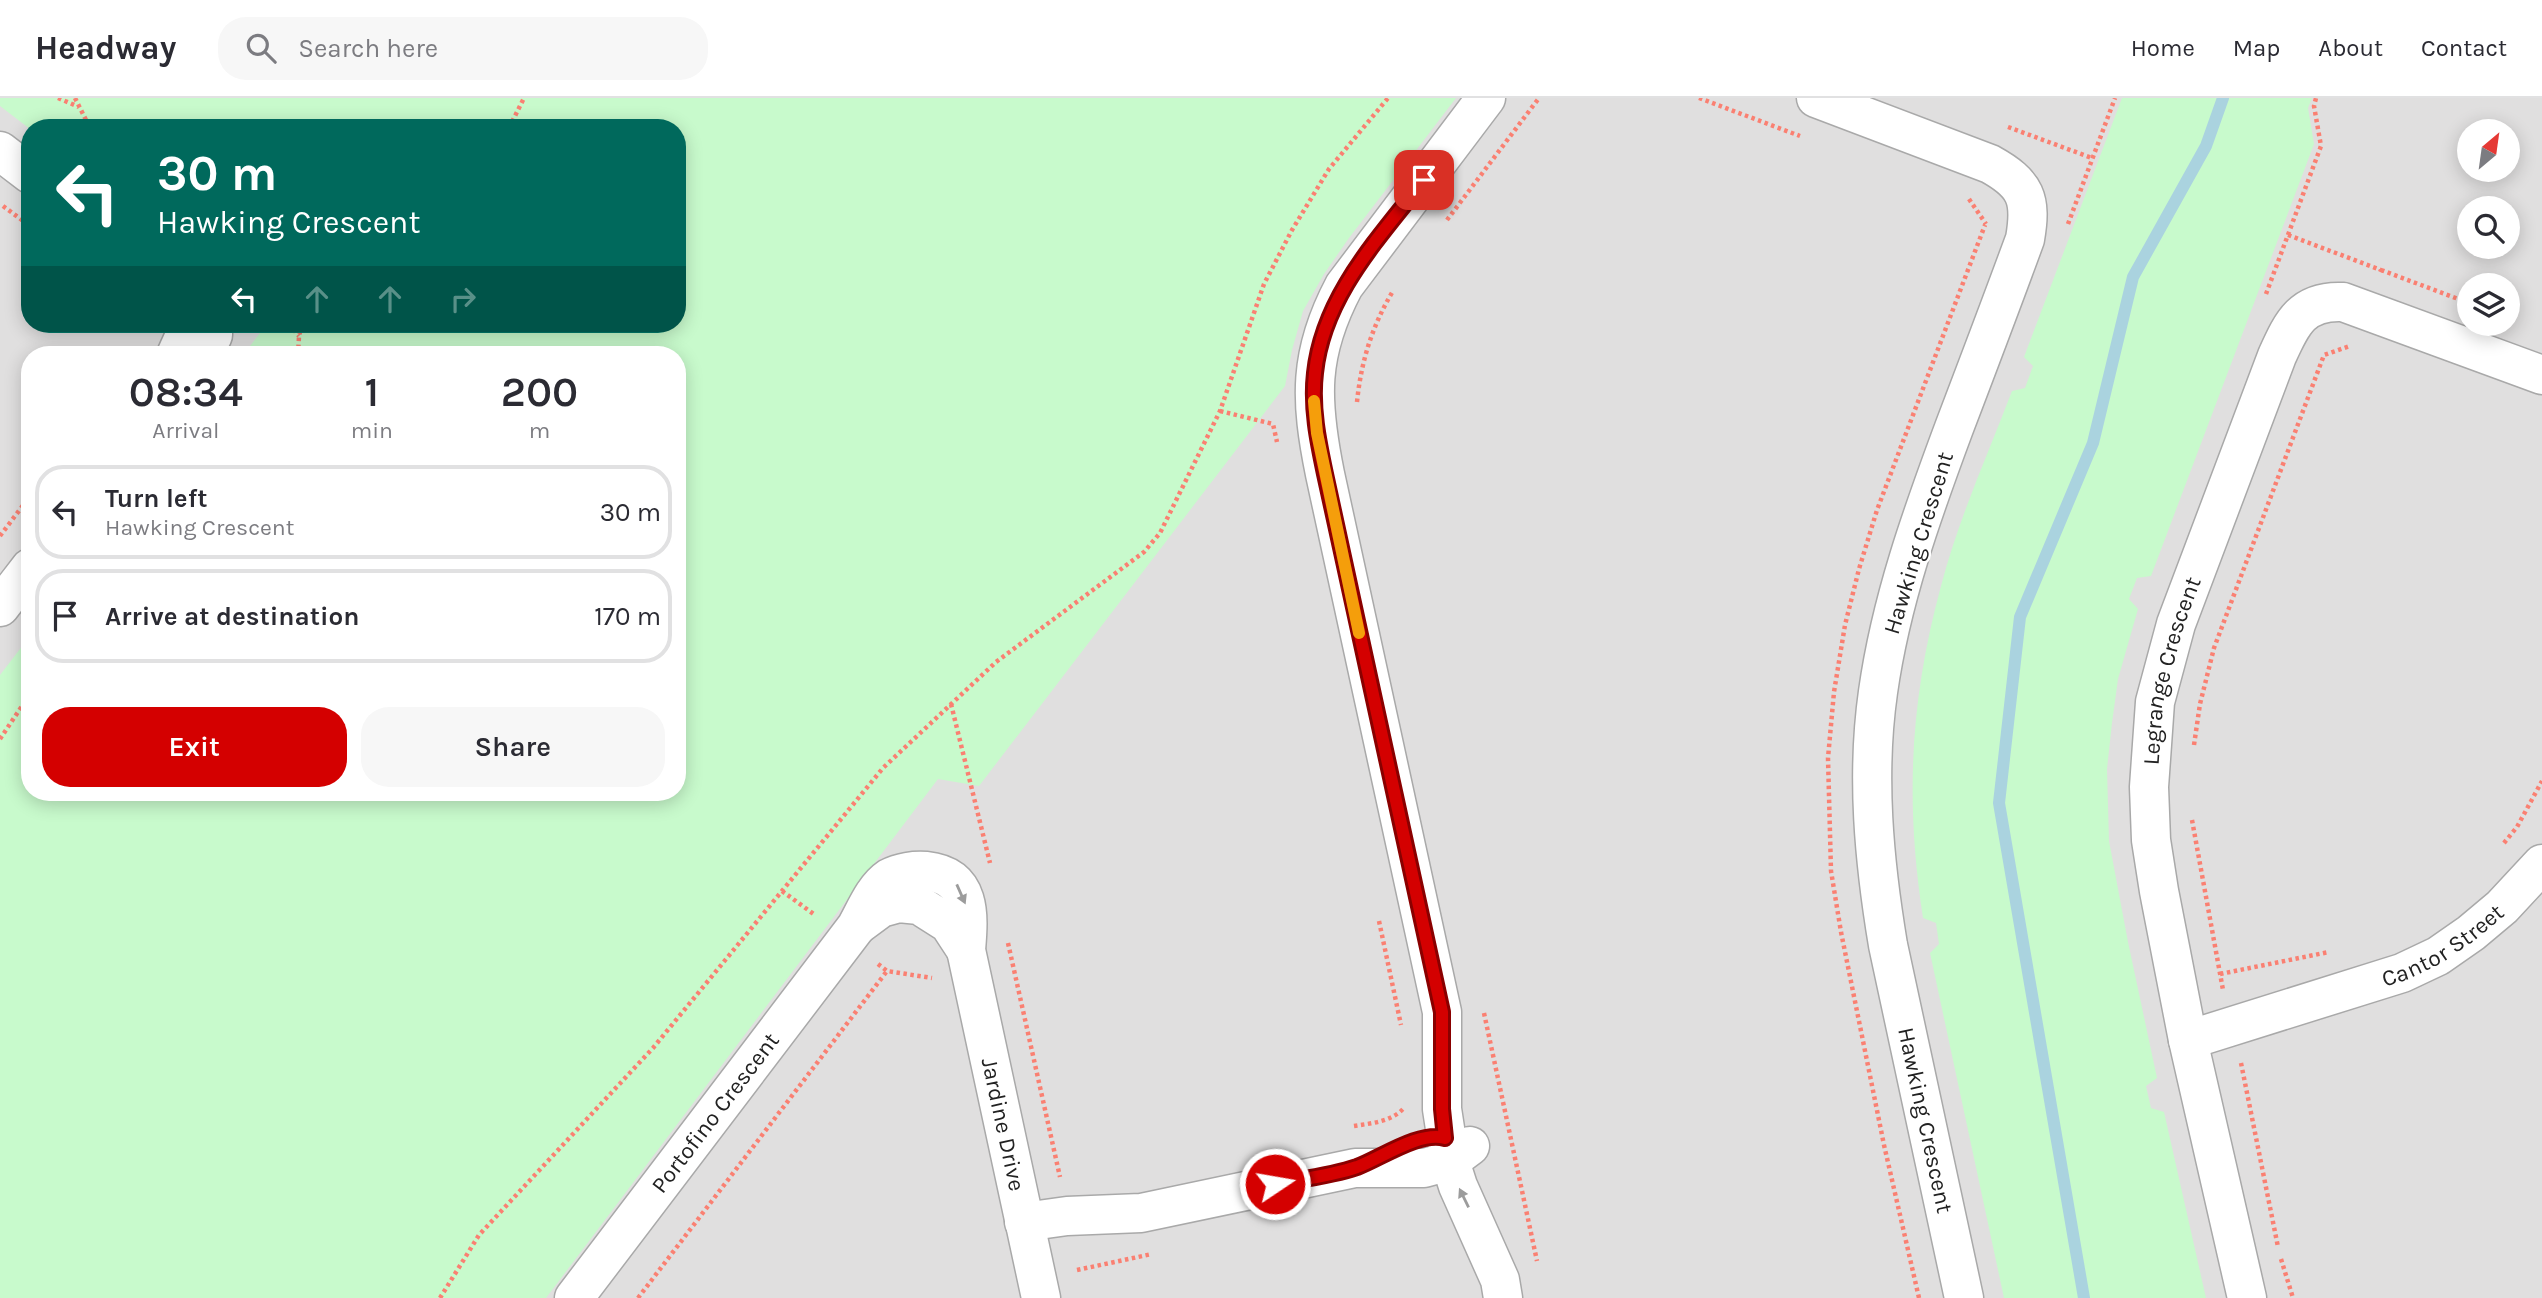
<!DOCTYPE html>
<style>
body{margin:0;font-family:Karla,sans-serif;background:#f7f7f7;color:#2b2b33;height:100vh;display:flex;flex-direction:column;font-size:26px;white-space:nowrap}
*{box-sizing:border-box;margin:0}
p{font-size:23px;color:#7c7c81}
.icon{flex:none;width:38px;height:38px;fill:none;stroke:currentColor;stroke-width:2;stroke-linecap:round;stroke-linejoin:round}
.map{position:relative;flex:1;overflow:hidden}
.sheet{position:absolute;left:21px;top:248px;width:665px;height:455px;display:flex;flex-direction:column;background:#fff;border-radius:28px;box-shadow:0 4px 18px #0003}
.sheet>*{flex:none}
.top-card{position:absolute;left:21px;top:21px;width:665px;height:214px;border-radius:28px;box-shadow:0 4px 18px #0003;background:#00695c;color:#fff;overflow:hidden}
.needle{width:46px;rotate:29deg}
.tools{position:absolute;left:2457px;top:21px;display:grid;gap:14px}
.tools a{display:grid;place-items:center;width:63px;height:63px;border-radius:50%;background:#fff;box-shadow:0 4px 18px #0003;font-size:35px}
.pin{position:absolute;display:grid;place-items:center;width:60px;height:60px;color:#fff;margin:-30px;border-radius:14px;box-shadow:0 4px 10px #0006}
.me{position:absolute;width:77px;margin:-38px;rotate:78deg;stroke-linejoin:round;filter:drop-shadow(0 0 5px #0008)}
.turn{display:flex;align-items:center;gap:24px;height:147px;padding:0 21px;font-size:32px}
.turn .icon{width:91px;height:91px;stroke-width:2.5}
.turn b{display:block;font-size:49px;line-height:60px}
.lanes{display:flex;align-items:center;height:66px;padding:0 21px;background:#0003;justify-content:center;gap:35px;direction:ltr}
.lanes .off{opacity:.35}
.eta{display:flex;justify-content:space-evenly;align-items:center;height:119px;text-align:center}
.eta b{font-size:42px;font-weight:600;line-height:49px}
.button{display:flex;gap:14px;margin-top:auto;padding:14px 21px}
.button a{flex:1;height:80px;border-radius:28px;background:#d40000;color:#fff;font-size:28px;font-weight:600;line-height:80px;text-align:center}
.button a+a{background:#f7f7f7;color:#2b2b33}
ul{padding:0;list-style:none}
li{display:flex;align-items:center;gap:21px;height:94px;margin:0 14px 10px;padding:0 7px;border:4px solid #e1e1e2;border-radius:28px}
li div{flex:1}
li b{display:block;font-size:26px}
li em{font-style:normal}
header{display:flex;align-items:center;gap:42px;box-sizing:border-box;height:98px;padding:0 35px;background:#fff;border-bottom:2px solid #e1e1e2}
header strong{font-size:33px}
nav{display:flex;gap:38px;margin-inline-start:auto;font-size:24px}
.search{width:490px;height:63px;background:#f7f7f7;display:flex;align-items:center;gap:18px;box-sizing:border-box;padding:0 24px;border-radius:28px;color:#7c7c81;font-size:26px}
.map>svg:first-child{display:block}
.residential{fill:#e0dfdf;fill-rule:evenodd}
.park{fill:#c8facc}
.lines{fill:none;stroke-linecap:round;stroke-linejoin:round}
.stream{stroke:#aad3df;stroke-width:12}
.minor-casing{stroke:#a9a9a9;stroke-width:41}
.path{stroke:#fa8072;stroke-width:4.5;stroke-dasharray:3.5 3.5;stroke-linecap:butt}
.minor{stroke:#fff;stroke-width:38}
.oneway{fill:#9c9c9c}
.route-casing{stroke:#8a0000;stroke-width:18}
.route{stroke:#d40000;stroke-width:12}
.slow{stroke:#f59e0b;stroke-width:12}
.labels{text-anchor:middle;stroke-width:5;stroke-linejoin:round;paint-order:stroke}
.street-label{font-size:23px;fill:#222;stroke:#fff}
</style>
<header>
<strong>Headway</strong>
<div class="search"><svg class="icon" aria-label="search" viewBox="0 0 24 24"><circle cx="10" cy="10" r="6"/><path d="M15 15l6 6"/></svg>Search here</div>
<nav><a>Home</a><a>Map</a><a>About</a><a>Contact</a></nav>
</header>
<div class="map">
<svg width="2542" height="1200" viewBox="0 0 2542 1200">
<rect width="100%" height="100%" fill="#f2efe9"/>
<path class="residential" d="M0 0H2542V1200H0ZM30 30H677V226H30ZM2469 33H2508V72H2469ZM2469 110H2508V149H2469ZM2469 187H2508V226H2469ZM30 257H677V695H30Z"/>
<path class="park" d="M0 0H1456L1349 140 1324 176 1303 213 1292 252 1285 288 979 688 938 681 546 1200H0V577L30 538V695H677V257H243L267 226H677V30L30 31 0 8Z
M2122 0H2312L2308 10 2314 46 2151 478 2137 480 2129 501 2138 511 2118 581 2112 625 2107 671 2109 743 2128 844 2157 980 2146 988 2151 1010 2164 1014 2206 1200H2004L1930 855 1939 846 1936 825 1923 820C1905 703 1910 602 1941 488 1958 422 1988 356 2012 293L2025 290 2033 268 2024 259Z"/>
<g class="lines">
<path class="stream" d="M2084 1200 1999 705 2020 519 2093 345 2133 179 2206 48 2223 0"/>
<defs>
<g id="minor">
<path d="M1486 0 1344 188C1308 256 1310 302 1325 376L1442 914V1011L1450 1063 1458 1088 1500 1182 1503 1200"/>
<path id="s1" d="M1816 0 1990 66C2026 86 2032 101 2025 141 2002 204 1978 267 1954 330 1922 416 1891 502 1878 594 1866 678 1874 763 1888 847L1964 1200"/>
<path d="M0 53 30 76"/>
<path d="M176 257 185 237 186 226"/>
<path d="M203 257 213 237V226"/>
<path d="M0 509 30 470"/>
<path d="M858 827 881 810 899 805 919 807 949 826 966 852"/>
<path id="s2" d="M2188 942 2402 875 2438 858 2471 835 2502 809 2542 766"/>
<path d="M1024 1124 1067 1118 1141 1115 1355 1070H1424L1450 1063 1470 1048"/>
<path id="s3" d="M574 1200 856 829C865 813 874 790 889 780 900 774 915 772 926 773 972 778 969 817 966 852L1041 1200"/>
<path id="s4" d="M2247 1200 2188 942 2159 793 2151 742 2149 689 2155 604 2176 526 2277 258C2292 225 2302 202 2343 204L2542 277"/>
</g>
</defs>
<use href="#minor" class="minor-casing"/>
<path class="path" d="M58 0 79 9
M75 0 90 30
M1699 0 1800 38
M2008 29 2092 60
M509 30 524 0
M1969 101 1986 126
M3 108 30 128
M1447 122 1539 0
M2068 126 2115 0
M2288 137 2381 172 2379 176
M2381 172 2469 205
M2266 196 2321 48 2314 8 2316 0
M289 226 299 238
M298 257 299 238 302 226
M1357 304C1361 264 1372 228 1393 193
M1220 313 1273 326 1277 344
M0 438 30 398
M951 606 990 765
M0 641 30 596
M2194 647 2200 606 2214 550 2324 257 2350 248
M2192 722 2223 892
M2504 745 2517 729 2542 683
M782 793 815 817
M1379 823 1401 927
M1008 845 1060 1079
M878 866 887 873 932 880
M2220 876 2329 854
M1484 915 1537 1163
M2241 965 2278 1149
M1354 1028C1372 1025 1391 1024 1404 1010
M2281 1161 2293 1200
M1077 1172 1152 1156
M440 1200 479 1137 653 950 883 670 996 564 1144 454 1160 435 1220 313 1264 186 1292 132 1329 71 1388 0
M638 1200 887 873
M1919 1200 1884 1047 1841 834 1831 773 1828 660 1834 594 1845 527 1859 471 1877 412 1985 127"/>
<use href="#minor" class="minor"/>
</g>
<defs><path id="oneway-solid" d="M-6-.8H1V-3.2L6.5 0L1 3.2V.8H-6Z" transform="scale(1.75)"/></defs>
<g class="oneway">
<use href="#oneway-solid" transform="translate(961 796) rotate(66)"/>
<use href="#oneway-solid" transform="translate(1464 1100) rotate(-116)"/>
</g>
<g class="lines">
<defs>
<path id="route" d="M1275 1086C1302 1081 1331 1078 1357 1069 1381 1060 1419 1033 1445 1040L1442 1011V914L1325 376C1318 343 1311 309 1315 275 1323 198 1379 140 1424 82"/>
</defs>
<use href="#route" class="route-casing"/>
<use href="#route" class="route"/>
<path class="slow" d="M1314 303 1317 335 1359 535"/>
</g>
<g class="labels">
<g class="street-label">
<text transform="translate(1918 445) rotate(-73)" y="8">Hawking Crescent</text>
<text dy="8" stroke="none"><textPath href="#s4" startOffset="640">Legrange Crescent</textPath></text>
<text dy="8" stroke="none"><textPath href="#s2" startOffset="273">Cantor Street</textPath></text>
<text dy="8" stroke="none"><textPath href="#s3" startOffset="233">Portofino Crescent</textPath></text>
<text dy="8" stroke="none"><textPath href="#s1" startOffset="1188">Hawking Crescent</textPath></text>
<text dy="8" stroke="none"><textPath href="#s3" startOffset="844">Jardine Drive</textPath></text>
</g>
</g>
</svg>
<div class="tools">
<a><svg class="needle" viewBox="-14 -14 28 28"><path d="M0-13l5 13h-10z" fill="#e53935"/><path d="M0 13l5-13h-10z" fill="#7c7c81"/></svg></a>
<a><svg class="icon" aria-label="search" viewBox="0 0 24 24"><circle cx="10" cy="10" r="6"/><path d="M15 15l6 6"/></svg></a>
<a><svg class="icon" aria-label="layers" viewBox="0 0 24 24"><path d="M12 4l9 5-9 5-9-5zM3 14l9 5 9-5"/></svg></a>
</div>
<div class="pin" style="left:1424px;top:82px;background:#d93025"><svg class="icon" aria-label="arrive" viewBox="0 0 24 24"><path d="M6 21V4h12l-3 4 3 4H6"/></svg></div>
<svg class="me" style="left:1275px;top:1086px" viewBox="-20 -20 40 40"><circle r="17" fill="#d40000" stroke="#fff" stroke-width="3"/><path d="M0-11L8 9 0 5-8 9z" fill="#fff"/></svg>
<div class="top-card">
<div class="turn"><svg class="icon" aria-label="left" viewBox="0 0 24 24"><path d="M17 20v-9H6M10 6l-5 5 5 5"/></svg><div><b>30 m</b>Hawking Crescent</div></div>
<div class="lanes"><svg class="icon" aria-label="left" viewBox="0 0 24 24"><path d="M17 20v-9H6M10 6l-5 5 5 5"/></svg><svg class="icon off" aria-label="ahead" viewBox="0 0 24 24"><path d="M12 20V5M6 11l6-6 6 6"/></svg><svg class="icon off" aria-label="ahead" viewBox="0 0 24 24"><path d="M12 20V5M6 11l6-6 6 6"/></svg><svg class="icon off" aria-label="right" viewBox="0 0 24 24"><path d="M7 20v-9h11M14 6l5 5-5 5"/></svg></div>
</div>
<section class="sheet">
<div class="eta">
<div><b>08:34</b><p>Arrival</p></div>
<div><b>1</b><p>min</p></div>
<div><b>200</b><p>m</p></div>
</div>
<ul>
<li><svg class="icon" aria-label="left" viewBox="0 0 24 24"><path d="M17 20v-9H6M10 6l-5 5 5 5"/></svg><div><b>Turn left</b><p>Hawking Crescent</p></div><em>30 m</em></li>
<li><svg class="icon" aria-label="arrive" viewBox="0 0 24 24"><path d="M6 21V4h12l-3 4 3 4H6"/></svg><div><b>Arrive at destination</b></div><em>170 m</em></li>
</ul>
<div class="button"><a>Exit</a><a>Share</a></div>
</section>
</div>
